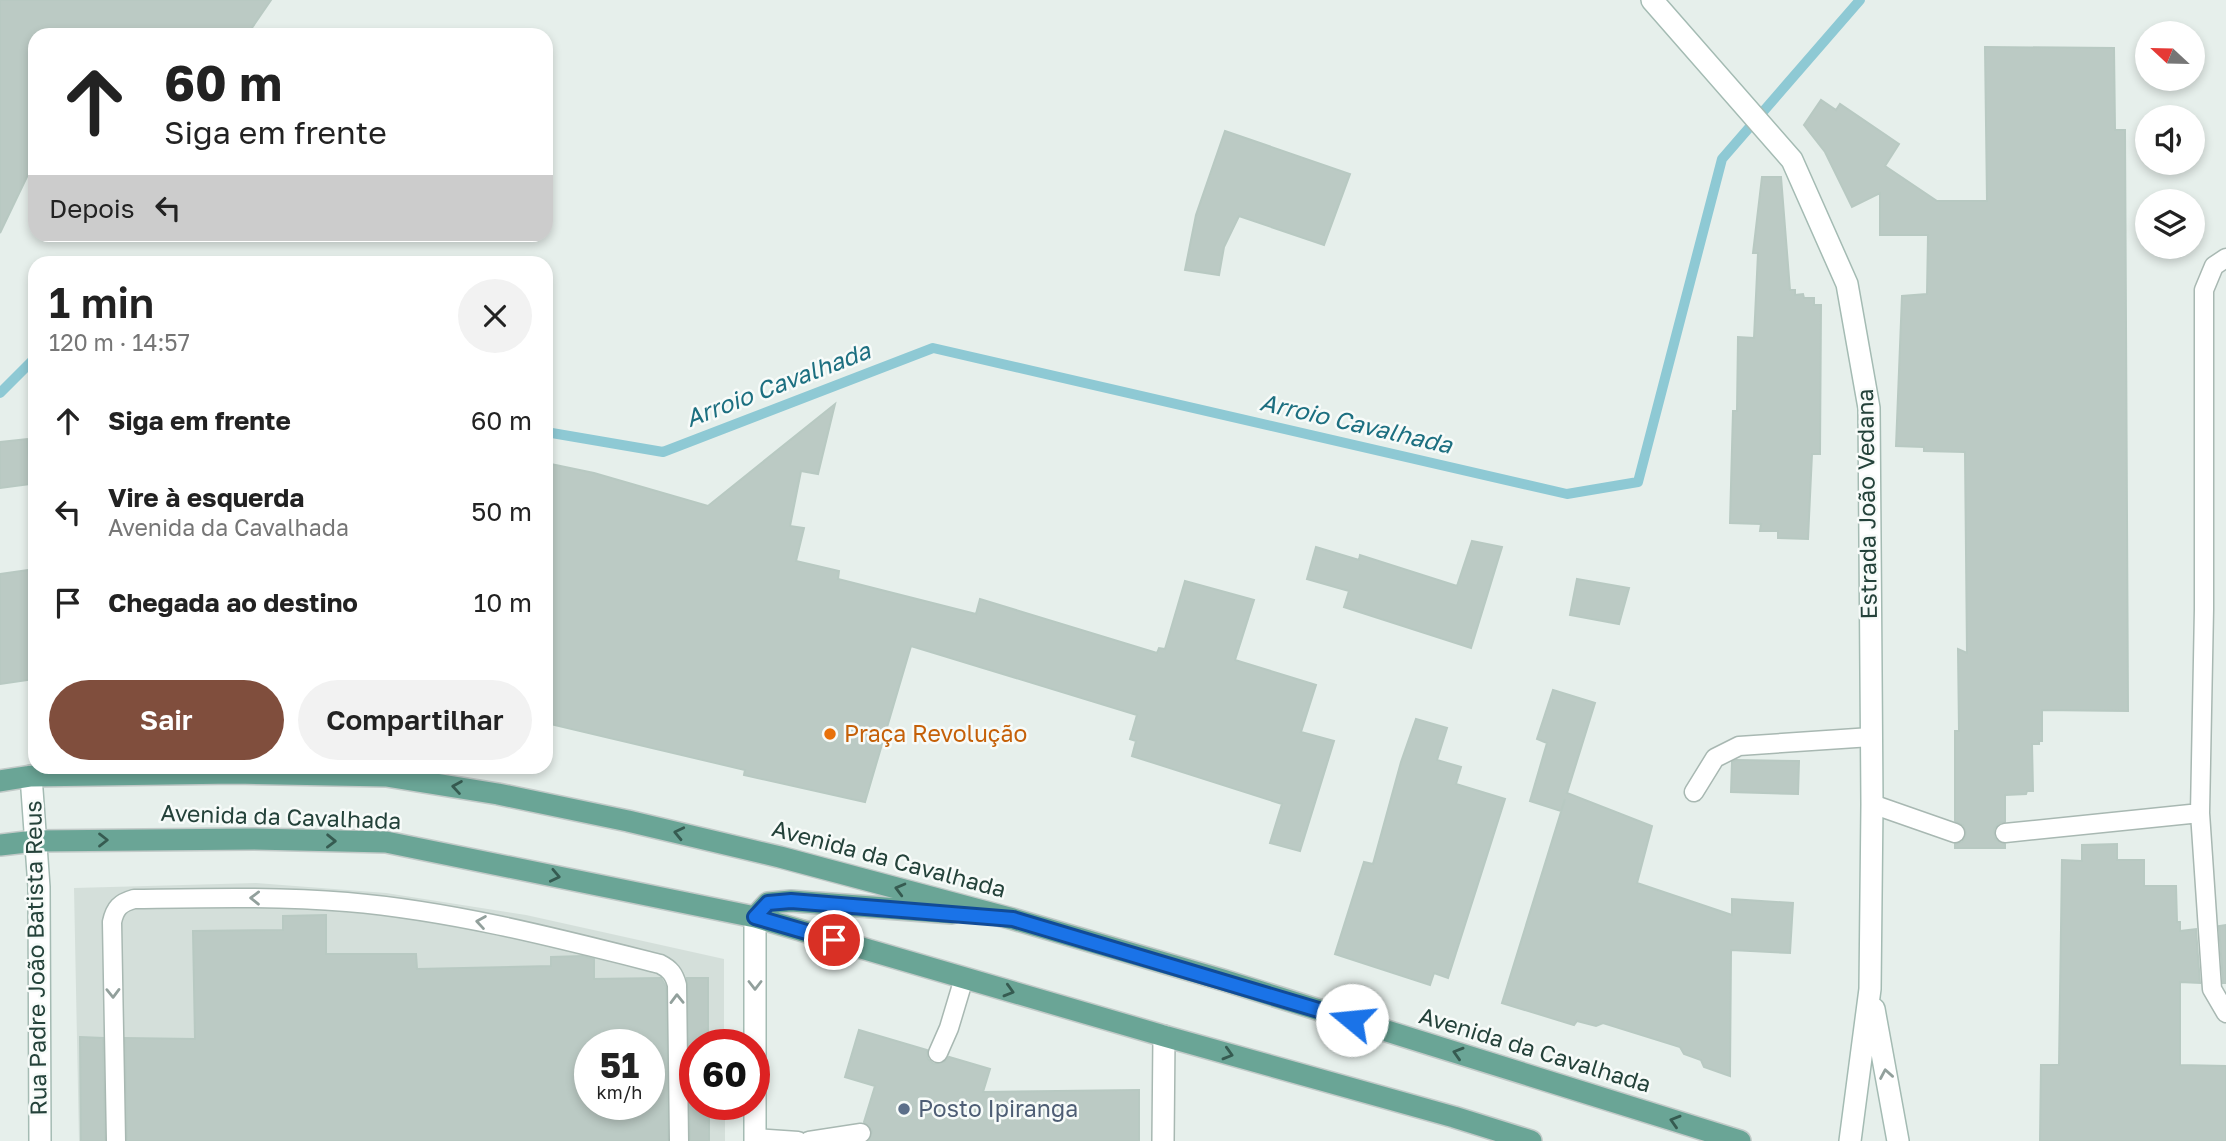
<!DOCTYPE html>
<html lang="pt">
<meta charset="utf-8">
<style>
body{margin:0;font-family:"Golos Text",sans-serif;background:#f2f2f2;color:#222;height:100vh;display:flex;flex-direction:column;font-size:26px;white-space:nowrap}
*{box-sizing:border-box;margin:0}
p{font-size:23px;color:#767676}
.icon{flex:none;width:38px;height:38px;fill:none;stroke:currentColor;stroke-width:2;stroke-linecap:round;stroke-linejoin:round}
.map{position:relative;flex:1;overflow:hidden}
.side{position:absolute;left:28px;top:256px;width:525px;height:518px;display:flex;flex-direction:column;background:#fff;border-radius:21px;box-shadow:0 4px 10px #0003}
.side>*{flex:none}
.guide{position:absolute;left:28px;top:28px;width:525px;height:214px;border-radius:21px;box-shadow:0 4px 10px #0003;background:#fff;color:#222;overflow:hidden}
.needle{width:46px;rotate:292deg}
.fabs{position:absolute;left:2135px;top:21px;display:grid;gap:14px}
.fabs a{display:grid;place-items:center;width:70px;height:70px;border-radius:50%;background:#fff;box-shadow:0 4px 10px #0003;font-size:35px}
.speed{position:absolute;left:574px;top:1029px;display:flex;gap:14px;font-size:35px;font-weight:700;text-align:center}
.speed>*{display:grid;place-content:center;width:91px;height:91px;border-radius:50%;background:#fff;box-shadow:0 4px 10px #0003;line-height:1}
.speed small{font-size:18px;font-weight:400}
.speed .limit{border:10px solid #d22;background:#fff;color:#111}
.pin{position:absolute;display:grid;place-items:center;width:60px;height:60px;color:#fff;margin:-30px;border:4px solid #fff;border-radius:50%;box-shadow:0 2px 7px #0007}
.me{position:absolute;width:77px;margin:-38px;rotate:287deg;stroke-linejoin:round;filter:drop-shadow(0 0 5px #0008)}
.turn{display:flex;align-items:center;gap:24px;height:147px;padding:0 21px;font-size:32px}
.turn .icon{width:91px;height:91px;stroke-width:2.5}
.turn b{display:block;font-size:49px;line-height:60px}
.then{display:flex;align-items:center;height:66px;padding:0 21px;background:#0003;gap:14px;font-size:26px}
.round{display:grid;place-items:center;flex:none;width:74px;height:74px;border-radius:37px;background:#f2f2f2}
.head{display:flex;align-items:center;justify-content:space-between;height:119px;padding:0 21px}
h1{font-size:42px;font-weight:600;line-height:52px}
.action{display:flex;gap:14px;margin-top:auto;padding:14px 21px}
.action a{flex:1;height:80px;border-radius:42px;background:#804e3d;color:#fff;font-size:28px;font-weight:600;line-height:80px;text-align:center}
.action a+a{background:#f2f2f2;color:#222}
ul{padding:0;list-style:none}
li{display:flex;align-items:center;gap:21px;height:91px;padding:0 21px}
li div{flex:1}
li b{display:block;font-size:26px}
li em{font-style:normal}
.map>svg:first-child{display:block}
.built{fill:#d4dfda;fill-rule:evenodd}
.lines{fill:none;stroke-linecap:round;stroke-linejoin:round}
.stream{stroke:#8ec9d4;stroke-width:10}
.building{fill:#bbcac4;stroke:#b8c9c2;stroke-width:2;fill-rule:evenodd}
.lane-casing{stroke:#a8b8b2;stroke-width:21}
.street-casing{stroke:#a8b8b2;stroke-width:24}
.secondary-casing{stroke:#a4bbb3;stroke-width:24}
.primary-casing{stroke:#c2cac8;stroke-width:24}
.lane{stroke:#fff;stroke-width:18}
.street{stroke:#fff;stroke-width:21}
.secondary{stroke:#fff;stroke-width:21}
.primary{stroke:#6aa596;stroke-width:21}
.oneway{stroke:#365b51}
.oneway2{stroke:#92a09c}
.route-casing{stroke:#114b97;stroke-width:18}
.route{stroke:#1a73e8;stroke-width:12}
.food-dot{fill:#e8710a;stroke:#f7fbf9;stroke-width:2.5}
.service-dot{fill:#5c6f8a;stroke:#f7fbf9;stroke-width:2.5}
.labels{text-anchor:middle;stroke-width:5;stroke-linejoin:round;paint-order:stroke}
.street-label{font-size:23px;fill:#24423a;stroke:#f7fbf9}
.food-label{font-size:23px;fill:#c56008;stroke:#f7fbf9;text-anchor:start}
.service-label{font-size:23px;fill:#4e5e75;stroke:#f7fbf9;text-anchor:start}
.water-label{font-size:24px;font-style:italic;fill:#1c6f80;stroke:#f7fbf9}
</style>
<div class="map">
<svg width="2226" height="1141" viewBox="0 0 2226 1141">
<rect width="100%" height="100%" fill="#e6efeb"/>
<path class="built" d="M256 883 386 893 526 915 724 959V1045H695V1104H725V1141H79L74 888ZM590 1045H649V1104H590Z"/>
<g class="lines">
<path class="stream" d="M0 393 35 358
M546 432 663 452 933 348 1567 494 1638 482 1722 159 1860 0"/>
</g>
<path class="building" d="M0 0H271L247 35H35V160L0 233Z
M1985 47 2114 48 2115 130H2125L2128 711 2042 710V741H2039V744H2032L2033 791H2027L2026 794 2005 795V822L1999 823 1994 829 1995 839 2005 844V848H1955V844L1962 842 1965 837 1966 832 1963 825 1955 821V731H1959L1958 649 1967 653 1965 452 1924 451V447L1896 446 1902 296 1927 294 1928 235H1880V193L1852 207 1825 152 1804 125 1821 100 1836 110 1840 104 1899 144 1885 166 1937 201H1987Z
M1225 131 1350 174 1324 245 1239 216 1224 247 1219 275 1185 270 1196 215Z
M1762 177H1781L1790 290H1795V295L1803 294 1804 298H1814V305H1821L1820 454H1812L1808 539 1778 538V531H1760L1761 524 1730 523 1733 411H1737L1738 337 1754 338 1758 253H1753Z
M835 404 818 474 801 471 790 526 804 528 796 561 839 571 838 579 976 614 980 599 1157 653 1159 648 1165 649 1185 581 1254 600 1235 660 1316 685 1301 732 1334 741 1300 851 1270 843 1282 804 1132 756 1136 741 1130 739 1137 715 911 646 865 802 744 775 745 770 546 723V463L594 473 708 506Z
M27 439 31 484 0 488V442Z
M1472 541 1502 547 1471 648 1344 607 1349 591 1307 579 1316 547 1359 560 1360 555 1457 586Z
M29 570 35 617V679L0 684V574Z
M1577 579 1629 588 1619 624 1570 615Z
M1553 690 1595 703 1567 793 1652 826 1637 883 1732 915V899L1793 903 1790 953 1731 950 1730 1076 1704 1067 1701 1060 1684 1054 1680 1047 1603 1023 1596 1026 1577 1021 1574 1025 1502 1003 1565 799 1561 811 1530 801 1547 743 1537 739Z
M1416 719 1447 728 1437 760 1461 767 1456 784 1505 799 1448 978 1434 973 1430 985 1335 954 1364 862 1373 864 1401 762Z
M1736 760 1799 761 1798 794 1731 792 1732 762Z
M2117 844V860H2144V886H2176L2177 922H2180V931L2196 929 2200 983 2180 982V1065L2226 1066V1141H2040L2041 1065H2059L2062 860 2082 861V845Z
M326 915V954H416L417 969 551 966V957L583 956 594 959V979L661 978 666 987 668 1141H127L125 1038 195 1039 193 931 283 930V916ZM590 1045H649V1104H590Z
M2226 925V983H2223L2219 926Z
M687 978H708V1045H695V1104H709V1141H690Z
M859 1030 927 1050 928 1059 934 1064 944 1062 949 1057 990 1069 983 1092 1139 1090V1141H869L872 1131 864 1122 875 1086 845 1077Z
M80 1037 103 1038 105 1141H81Z"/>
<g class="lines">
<defs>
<path id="lane" d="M1694 792 1715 758 1739 746 1871 737
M1872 804 1955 833
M2200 813 2212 989 2226 1013
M2005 833 2200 813 2204 609V290L2214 266 2226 258
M938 1053 949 1028 964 978
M755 1138 798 1141
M116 1141 112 922C115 908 120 903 134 899 204 898 276 896 347 902 453 911 557 938 660 964 670 969 674 974 677 985L679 1141
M809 1141 861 1133"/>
<path id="street" d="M1163 1141 1164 1036"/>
<path id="secondary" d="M1652 0 1792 160 1847 284 1869 408 1872 804 1870 989 1850 1141
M31 776 39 887 40 1141
M1874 1009 1898 1141
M755 1141V917"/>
<path id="primary" d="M0 781 31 776 235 773 386 776 498 794 628 821 780 857 1013 919 1223 980 1740 1141
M0 845 35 841 254 839 386 842 755 917 1164 1036 1454 1117 1531 1141
M755 917 768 903 791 901 952 913"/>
</defs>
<use href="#lane" class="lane-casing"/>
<use href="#street" class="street-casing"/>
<use href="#secondary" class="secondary-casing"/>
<use href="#primary" class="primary-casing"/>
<use href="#lane" class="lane"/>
<use href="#street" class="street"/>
<use href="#secondary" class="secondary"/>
<use href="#primary" class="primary"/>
</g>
<defs><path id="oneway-chevron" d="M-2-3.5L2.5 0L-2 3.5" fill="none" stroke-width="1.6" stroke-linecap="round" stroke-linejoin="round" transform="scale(1.75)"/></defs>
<g class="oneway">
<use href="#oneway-chevron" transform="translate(457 787) rotate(-171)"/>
<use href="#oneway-chevron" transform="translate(679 833) rotate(-167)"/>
<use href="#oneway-chevron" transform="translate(103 840)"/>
<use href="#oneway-chevron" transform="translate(331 841) rotate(1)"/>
<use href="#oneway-chevron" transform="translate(555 876) rotate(12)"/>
<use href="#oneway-chevron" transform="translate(900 889) rotate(-165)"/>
<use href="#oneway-chevron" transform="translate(1009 991) rotate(16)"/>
<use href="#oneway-chevron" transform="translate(1458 1053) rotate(-163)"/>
<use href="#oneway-chevron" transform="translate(1228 1054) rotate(16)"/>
<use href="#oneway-chevron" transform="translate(1675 1121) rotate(-163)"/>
</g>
<g class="oneway2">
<use href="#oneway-chevron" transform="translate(255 898) rotate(-179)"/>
<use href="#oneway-chevron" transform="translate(481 922) rotate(-171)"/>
<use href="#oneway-chevron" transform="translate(755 985) rotate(90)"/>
<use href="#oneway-chevron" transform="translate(113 993) rotate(89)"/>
<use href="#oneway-chevron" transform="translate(677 999) rotate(-91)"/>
<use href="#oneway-chevron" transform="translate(1886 1074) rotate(-100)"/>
</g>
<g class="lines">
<defs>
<path id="route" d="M834 940 755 917 768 903 791 901 1013 919 1352 1020"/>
</defs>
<use href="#route" class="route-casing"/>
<use href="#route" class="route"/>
</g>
<circle class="food-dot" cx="830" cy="734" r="7"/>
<circle class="service-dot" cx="904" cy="1109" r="7"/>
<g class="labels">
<g class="street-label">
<text transform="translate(1867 504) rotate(-91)" y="8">Estrada João Vedana</text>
<text transform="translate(281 817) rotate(2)" y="8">Avenida da Cavalhada</text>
<text transform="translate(889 859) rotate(15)" y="8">Avenida da Cavalhada</text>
<text transform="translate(36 958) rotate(-91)" y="8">Rua Padre João Batista Reus</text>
<text transform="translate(1535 1050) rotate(17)" y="8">Avenida da Cavalhada</text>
</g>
<g class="food-label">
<text x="844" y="742">Praça Revolução</text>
</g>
<g class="service-label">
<text x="918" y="1117">Posto Ipiranga</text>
</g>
<g class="water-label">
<text transform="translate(778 385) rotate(-21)" y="8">Arroio Cavalhada</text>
<text transform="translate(1356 424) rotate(13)" y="8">Arroio Cavalhada</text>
</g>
</g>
</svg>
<div class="fabs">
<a><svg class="needle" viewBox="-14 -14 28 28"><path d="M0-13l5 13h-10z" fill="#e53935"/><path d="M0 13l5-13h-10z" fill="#767676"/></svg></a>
<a><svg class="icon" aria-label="sound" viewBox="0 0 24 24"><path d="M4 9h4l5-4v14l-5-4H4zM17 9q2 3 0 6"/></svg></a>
<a><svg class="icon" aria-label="layers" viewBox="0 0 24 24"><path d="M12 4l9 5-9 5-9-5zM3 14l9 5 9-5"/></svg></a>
</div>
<div class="speed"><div>51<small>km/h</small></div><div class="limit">60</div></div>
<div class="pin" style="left:834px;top:940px;background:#d93025"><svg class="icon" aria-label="arrive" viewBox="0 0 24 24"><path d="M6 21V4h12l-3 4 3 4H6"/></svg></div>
<svg class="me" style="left:1352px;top:1020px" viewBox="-20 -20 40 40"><circle r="19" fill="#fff"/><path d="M0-13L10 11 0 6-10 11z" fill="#1a73e8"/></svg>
<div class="guide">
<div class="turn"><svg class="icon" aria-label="ahead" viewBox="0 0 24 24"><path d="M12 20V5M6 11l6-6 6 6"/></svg><div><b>60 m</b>Siga em frente</div></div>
<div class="then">Depois<svg class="icon" aria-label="left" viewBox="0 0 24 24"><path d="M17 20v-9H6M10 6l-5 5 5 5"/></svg></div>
</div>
<section class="side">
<div class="head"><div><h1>1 min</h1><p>120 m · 14:57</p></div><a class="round"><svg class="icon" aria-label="close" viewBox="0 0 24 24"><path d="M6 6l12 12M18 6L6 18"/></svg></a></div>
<ul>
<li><svg class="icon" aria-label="ahead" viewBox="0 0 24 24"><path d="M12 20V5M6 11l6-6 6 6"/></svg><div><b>Siga em frente</b></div><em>60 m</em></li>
<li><svg class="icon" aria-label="left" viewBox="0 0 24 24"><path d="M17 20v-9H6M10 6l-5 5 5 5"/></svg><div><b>Vire à esquerda</b><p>Avenida da Cavalhada</p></div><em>50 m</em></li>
<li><svg class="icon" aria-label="arrive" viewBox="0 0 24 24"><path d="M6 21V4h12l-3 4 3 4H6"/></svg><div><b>Chegada ao destino</b></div><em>10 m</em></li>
</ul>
<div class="action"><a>Sair</a><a>Compartilhar</a></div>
</section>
</div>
